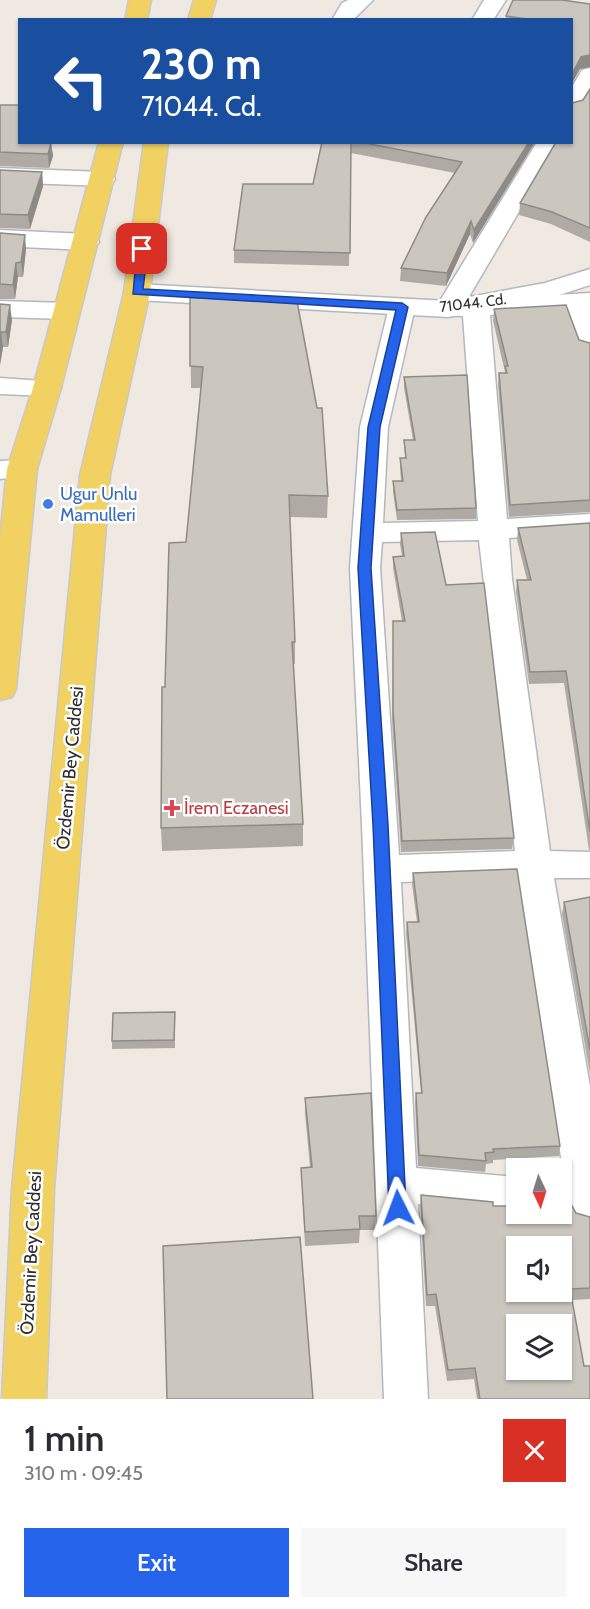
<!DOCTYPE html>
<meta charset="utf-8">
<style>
body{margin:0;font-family:Cabin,sans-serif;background:#f7f7f7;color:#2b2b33;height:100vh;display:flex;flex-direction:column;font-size:22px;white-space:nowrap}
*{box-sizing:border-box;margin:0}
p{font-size:20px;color:#7c7c81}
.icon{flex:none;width:33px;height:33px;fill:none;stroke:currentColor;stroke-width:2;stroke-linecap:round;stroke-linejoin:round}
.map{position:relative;height:1399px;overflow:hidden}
.drawer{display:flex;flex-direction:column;background:#fff;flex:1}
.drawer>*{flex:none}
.top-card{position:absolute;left:18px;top:18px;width:555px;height:126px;border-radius:0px;box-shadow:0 2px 4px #0004;background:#1a4fa0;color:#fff;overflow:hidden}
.needle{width:39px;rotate:176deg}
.tools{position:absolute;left:506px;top:1158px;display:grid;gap:12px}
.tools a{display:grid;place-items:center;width:66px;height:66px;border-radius:0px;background:#fff;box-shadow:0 2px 4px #0004;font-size:30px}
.pin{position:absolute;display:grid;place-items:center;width:51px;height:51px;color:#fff;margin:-26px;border-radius:12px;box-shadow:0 3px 9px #0006}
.me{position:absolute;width:66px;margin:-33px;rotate:357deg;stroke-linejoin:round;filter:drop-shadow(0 0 4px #0008)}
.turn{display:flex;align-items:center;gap:21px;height:126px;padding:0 24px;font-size:27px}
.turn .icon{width:78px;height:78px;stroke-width:2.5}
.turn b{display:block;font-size:42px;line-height:51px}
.round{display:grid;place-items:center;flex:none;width:63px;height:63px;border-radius:0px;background:#f7f7f7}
.summary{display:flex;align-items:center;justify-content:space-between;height:102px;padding:0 24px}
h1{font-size:36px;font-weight:600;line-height:45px}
.action{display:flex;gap:12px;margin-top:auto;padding:12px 24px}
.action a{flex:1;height:69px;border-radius:0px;background:#2563eb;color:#fff;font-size:24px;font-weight:600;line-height:69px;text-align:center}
.action a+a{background:#f7f7f7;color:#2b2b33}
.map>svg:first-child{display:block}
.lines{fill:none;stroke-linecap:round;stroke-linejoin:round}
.street-casing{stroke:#b4b7c1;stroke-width:3}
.secondary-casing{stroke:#b4b7c1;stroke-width:3}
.primary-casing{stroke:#c9c9c9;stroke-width:3}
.street{fill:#fff;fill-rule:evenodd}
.secondary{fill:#fff;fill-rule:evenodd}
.primary{fill:#f2d163;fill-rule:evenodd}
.wall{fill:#afaba4}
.shaded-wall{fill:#8e8b86}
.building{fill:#cbc7bf;stroke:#8e8b86;stroke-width:1.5;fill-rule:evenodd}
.route{fill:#2563eb;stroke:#184099;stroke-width:1.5}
.shop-dot{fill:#3f7fe0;stroke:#fff;stroke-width:2}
.health-dot{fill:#e0444e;stroke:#fff;stroke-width:2}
.labels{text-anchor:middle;stroke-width:5;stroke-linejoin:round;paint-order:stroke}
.far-street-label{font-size:15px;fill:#2e2e2e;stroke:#fff}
.shop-label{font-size:18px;fill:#366cbe;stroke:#fff;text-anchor:start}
.street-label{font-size:18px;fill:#2e2e2e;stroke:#fff}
.health-label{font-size:18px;fill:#be3a42;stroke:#fff;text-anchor:start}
</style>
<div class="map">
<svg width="590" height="1399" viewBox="0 0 590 1399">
<rect width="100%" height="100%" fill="#efe9e1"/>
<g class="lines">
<defs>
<path id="street" d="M348 0H373L353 20H332L342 3Z
M484 0H506L493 20H472Z
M590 68V95L580 111 572 113V87L582 70Z
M537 142H560L467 300 590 293V353L580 351 565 310 490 315 507 519 590 514V532L509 538 512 579 550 851 590 852V878H554L590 1087V1227L575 1222 569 1209 518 878 401 882 416 1168 516 1177V1213L418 1204 428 1399H384L362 825 350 568 360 427 389 307 393 301 402 299 411 301 415 307 388 427 383 523 478 521 463 316 439 315 435 309ZM479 540 515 851 399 855 380 568 382 542Z
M0 168 103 172 112 174 115 179 112 184 103 186 0 182Z
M0 230 86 234 95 237 99 242 95 247 86 250 0 246Z
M0 301 66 303 75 305 79 311 75 317 66 319 0 317Z
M0 378 57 382 61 388 57 394 47 396 0 394Z
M22 460 32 463 37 469 32 475 0 479V461Z"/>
<path id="secondary" d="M590 269V285L550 298 448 317 137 300 128 298 124 292 128 286 137 284 448 301 545 283Z"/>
<path id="primary" d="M129 0H151L147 20H125Z
M194 0H216L210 20H188Z
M99 142H123L61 388 37 469 16 689 12 697 0 700V538L7 469 33 388Z
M144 142H168L150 292 110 475 54 1189 46 1399H2L12 1189 80 475 124 292Z"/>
</defs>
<use href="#street" class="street-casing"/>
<use href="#secondary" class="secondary-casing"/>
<use href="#primary" class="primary-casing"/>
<use href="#street" class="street"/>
<use href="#secondary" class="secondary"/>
<use href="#primary" class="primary"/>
</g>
<path class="wall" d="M590 4V67L580 69 572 83V20H506V16Z
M590 89V242L551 224 519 215 520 203 572 142V103L583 100Z
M0 105 20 142 51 143 53 156 49 168 0 166Z
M322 142H535L473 243 470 234 446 286 400 281 401 268 455 173 351 153 349 266 234 263V250L313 184Z
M0 170 42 172 43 186 30 229 0 228Z
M0 233 26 249 23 277H18L15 299H0Z
M190 297 328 496 327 518 290 517 295 642V664H293L303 824V846L162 851 161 828 165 687 186 542 201 388H191Z
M0 304 12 320 8 347H3L0 365Z
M494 309 590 343V512L509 517 498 385 499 373H505V372L493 321Z
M404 377 476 508V519L397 520 393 492V481H401L400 468V458H405L404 440H413L404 388Z
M590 523V850H589L564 683 529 684 516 592 517 580H527L517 540 518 528Z
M401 533 446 585 514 838 512 849 401 852 392 721 393 632 402 621 393 568V557L402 556 400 544Z
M413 873 560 1146 559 1156 493 1160V1163L486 1164 485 1172 418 1166 415 1104 416 1093H421L406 933 407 922H417L412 884Z
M590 897V1074L562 914 564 902Z
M175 1012V1048L112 1049V1041Z
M305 1098 376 1216 375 1230H360L359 1243 305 1246 301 1168 310 1167 305 1113Z
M421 1195 493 1206 576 1213 590 1217V1299L572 1300 590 1399H477L474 1379 447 1381 435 1306H426L420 1206Z"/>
<path class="shaded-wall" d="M590 55V67L580 69 572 83V74L581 57Z
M529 142H535L473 243 474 230Z
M51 143 53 156 49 168 48 154Z
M42 172 43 186 30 229 28 215Z
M471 221 470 234 446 286 447 273Z
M25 235 26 249 23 277 21 262Z
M16 263 18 277 15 299 13 285Z
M10 305 12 320 8 347 6 332Z
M1 332 3 347 0 365V338Z"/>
<path class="building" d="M513 0H562L590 4V55L581 57 572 74V20H533L506 16Z
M572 85V103L583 100 590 89V228L552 212 520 203 556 142H572Z
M0 105H20V142L51 143 48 154 0 152Z
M322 142H351L350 253 234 250 243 184H313Z
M360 142H529L474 230 471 221 447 273 401 268 426 217 462 162Z
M0 170 42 172 28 215 0 214Z
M0 233 25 235 21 262 16 263 13 285 0 284Z
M190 297 297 301 317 408H322L328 496 289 495 295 642H292L303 824 161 828 162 687H165L169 543 186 542 203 367 190 366Z
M0 304 10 305 6 332H1L0 338Z
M566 305 579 340 590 343V500L510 505 499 373H507L505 366H508L494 309Z
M467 375 476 508 397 510 393 481H403L400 458H406L404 440H415L404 377Z
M590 523V832L566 671 530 672 517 580H531L518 528Z
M435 532 446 585 484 583 514 838 402 841 393 710V621H405L393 557 404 556 401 533Z
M517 869 560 1146 493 1149 494 1152 485 1153 486 1161 419 1155 416 1093H422L407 922H419L413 873Z
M590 897V1050L564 902Z
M175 1012 174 1040 112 1041 113 1013Z
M371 1093 376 1216H359L360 1229 305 1232 301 1168 312 1167 305 1098Z
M421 1195 493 1202V1206H516V1214H561V1204H571L576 1213 590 1217V1288L570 1289 584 1366H590V1399H480L475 1368 448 1370 436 1294 427 1295ZM516 1246H561V1292H516ZM516 1324H561V1370H516Z
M300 1237 313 1399H167L163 1246Z"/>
<path class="route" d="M142 246 148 249 143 289 402 303 408 307 380 427 371 568 388 825 406 1208 404 1213 398 1215 392 1213 389 1208 373 825 358 568 368 427 396 310 133 294 137 249Z"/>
<circle class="shop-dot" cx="48" cy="504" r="6"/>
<path class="health-dot" d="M169 799h6v6h6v6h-6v6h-6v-6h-6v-6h6z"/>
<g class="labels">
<g class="far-street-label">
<text transform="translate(473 303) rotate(-7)" y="5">71044. Cd.</text>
</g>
<g class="shop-label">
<text x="60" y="500">Ugur Unlu<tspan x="60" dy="21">Mamulleri</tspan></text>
</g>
<g class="street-label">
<text transform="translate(70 768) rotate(-85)" y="6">Özdemir Bey Caddesi</text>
<text transform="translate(31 1253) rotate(-87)" y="6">Özdemir Bey Caddesi</text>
</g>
<g class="health-label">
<text x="184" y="814">İrem Eczanesi</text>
</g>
</g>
</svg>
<div class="tools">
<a><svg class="needle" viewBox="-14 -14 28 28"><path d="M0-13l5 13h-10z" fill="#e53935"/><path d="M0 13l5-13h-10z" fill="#7c7c81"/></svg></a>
<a><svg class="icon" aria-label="sound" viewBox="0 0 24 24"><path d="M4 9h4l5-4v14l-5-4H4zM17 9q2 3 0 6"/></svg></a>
<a><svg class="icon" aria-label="layers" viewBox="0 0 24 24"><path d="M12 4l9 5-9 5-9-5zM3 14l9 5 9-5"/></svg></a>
</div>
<div class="pin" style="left:142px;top:249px;background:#d93025"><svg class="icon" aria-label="arrive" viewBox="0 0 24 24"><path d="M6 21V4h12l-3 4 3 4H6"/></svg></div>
<svg class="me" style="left:398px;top:1208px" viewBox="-20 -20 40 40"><path d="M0-17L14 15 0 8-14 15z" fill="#2563eb" stroke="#fff" stroke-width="4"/></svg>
<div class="top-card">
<div class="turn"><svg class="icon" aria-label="left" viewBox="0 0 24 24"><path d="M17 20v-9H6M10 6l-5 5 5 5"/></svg><div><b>230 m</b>71044. Cd.</div></div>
</div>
</div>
<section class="drawer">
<div class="summary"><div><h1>1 min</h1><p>310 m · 09:45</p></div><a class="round" style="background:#d93025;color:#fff"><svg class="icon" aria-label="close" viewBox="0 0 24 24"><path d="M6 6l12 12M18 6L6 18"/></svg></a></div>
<div class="action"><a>Exit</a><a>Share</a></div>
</section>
